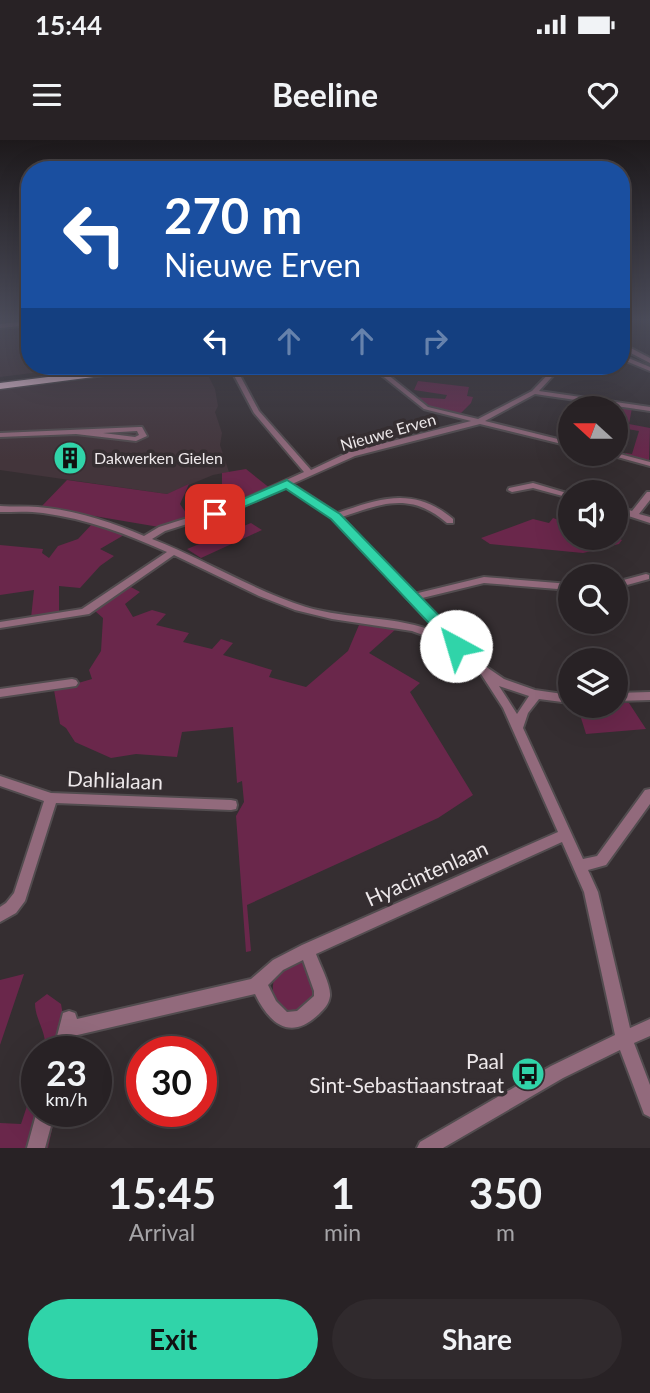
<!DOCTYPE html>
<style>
body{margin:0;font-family:Lato,sans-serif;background:#302a2d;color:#f1f3f6;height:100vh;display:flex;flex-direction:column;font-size:26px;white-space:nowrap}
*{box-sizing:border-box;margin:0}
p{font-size:23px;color:#a5a4a7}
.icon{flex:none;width:38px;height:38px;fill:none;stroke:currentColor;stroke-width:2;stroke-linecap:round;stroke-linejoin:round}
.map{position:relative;height:1008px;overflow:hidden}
.drawer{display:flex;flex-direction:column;background:#282225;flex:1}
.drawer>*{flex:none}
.hud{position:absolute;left:21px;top:21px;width:609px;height:214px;border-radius:28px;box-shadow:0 7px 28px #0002,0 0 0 2px #443f42;background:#1a4fa0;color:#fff;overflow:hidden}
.needle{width:46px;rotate:291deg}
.tools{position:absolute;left:558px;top:256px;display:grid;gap:14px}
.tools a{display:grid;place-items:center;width:70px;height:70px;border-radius:50%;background:#282225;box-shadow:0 7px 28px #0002,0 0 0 2px #443f42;font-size:35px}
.speed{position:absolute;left:21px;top:896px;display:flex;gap:14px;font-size:35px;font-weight:700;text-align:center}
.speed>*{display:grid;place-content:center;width:91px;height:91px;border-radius:50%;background:#282225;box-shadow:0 7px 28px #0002,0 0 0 2px #443f42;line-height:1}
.speed small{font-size:18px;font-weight:400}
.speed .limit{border:10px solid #d22;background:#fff;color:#111}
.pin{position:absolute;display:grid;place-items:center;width:60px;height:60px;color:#fff;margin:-30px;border-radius:14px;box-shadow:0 4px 10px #0006}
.me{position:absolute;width:77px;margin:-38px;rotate:321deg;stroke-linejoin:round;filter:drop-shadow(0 0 5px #0008)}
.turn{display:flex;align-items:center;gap:24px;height:147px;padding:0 28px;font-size:32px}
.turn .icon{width:91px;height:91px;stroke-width:2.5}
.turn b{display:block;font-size:49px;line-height:60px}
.lanes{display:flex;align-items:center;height:66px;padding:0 28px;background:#0003;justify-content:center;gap:35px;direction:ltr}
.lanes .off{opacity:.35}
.eta{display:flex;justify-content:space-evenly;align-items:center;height:119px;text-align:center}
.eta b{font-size:42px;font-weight:700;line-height:49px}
.cta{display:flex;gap:14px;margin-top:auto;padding:14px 28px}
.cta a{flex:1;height:80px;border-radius:42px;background:#30d4a9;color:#111;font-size:28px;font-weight:700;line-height:80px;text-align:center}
.cta a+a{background:#302a2d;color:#f1f3f6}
.status{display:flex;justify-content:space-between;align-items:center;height:49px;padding:0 35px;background:#282225;direction:ltr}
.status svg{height:19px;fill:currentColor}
header{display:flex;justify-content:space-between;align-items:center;height:91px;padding:0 28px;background:#282225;font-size:32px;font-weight:700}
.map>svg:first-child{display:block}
.built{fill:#43353b}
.green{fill:#6a274b}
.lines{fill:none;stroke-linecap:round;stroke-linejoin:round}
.minor-casing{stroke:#524c4f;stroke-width:4}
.highway-casing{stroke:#524c4f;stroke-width:3}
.minor{fill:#926a7c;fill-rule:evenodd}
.highway{fill:#f5cddf;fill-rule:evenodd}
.route{fill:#30d4a9;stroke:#1f8a6e;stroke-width:2}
.labels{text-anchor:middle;stroke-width:7;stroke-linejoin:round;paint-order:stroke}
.far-street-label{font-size:16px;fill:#ede8ea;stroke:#352e31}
.far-poi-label{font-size:16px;fill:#ede8ea;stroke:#352e31;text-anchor:start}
.near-street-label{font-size:21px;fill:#ede8ea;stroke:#352e31}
.near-poi-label{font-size:21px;fill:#ede8ea;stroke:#352e31;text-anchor:end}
</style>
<div class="status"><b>15:44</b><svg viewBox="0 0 49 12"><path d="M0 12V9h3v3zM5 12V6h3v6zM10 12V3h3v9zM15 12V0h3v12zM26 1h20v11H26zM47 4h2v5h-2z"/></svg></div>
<header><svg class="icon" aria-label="menu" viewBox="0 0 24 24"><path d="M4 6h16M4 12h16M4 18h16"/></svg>Beeline<svg class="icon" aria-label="heart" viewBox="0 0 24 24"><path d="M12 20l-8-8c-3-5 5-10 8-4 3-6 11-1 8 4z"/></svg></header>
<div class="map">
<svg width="650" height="1008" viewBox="0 0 650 1008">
<rect width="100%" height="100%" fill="#352e31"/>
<path class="built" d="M0 178H30V226H90L0 237Z
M195 226H210L213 232 207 233 215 249 218 266 215 272 222 293 220 305 229 332 213 335 167 354 0 330V250Z"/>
<path class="green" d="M418 241 469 247 467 256 473 257 471 263 458 276 425 266 412 257 445 259 447 255 414 250Z
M585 261 632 268 629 284 650 288 649 322 624 316 626 313 632 314 639 291 616 287V268H584Z
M246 329 271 349 230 366 222 357V333Z
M67 340 167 354 189 344 180 364 190 379 159 387 41 367Z
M553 378 570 384V397H614L622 400 619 404 583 413 490 404 481 398 533 379 549 383Z
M93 383 124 395 100 409 114 416 100 426 80 448 59 446V474L31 478 34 450 0 455V405L43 409 42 413 49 418 58 406 78 399Z
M251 383 262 390 201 418 187 409Z
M129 446 140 452 125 464 133 477 152 470 166 474 156 485 189 493 183 502 212 509 221 499 233 503 223 515 272 530 269 537 306 547 348 511 359 485 396 489 369 513 420 543 410 552 473 655 438 678 247 765 251 811 246 812 236 676 244 662 242 641 237 643 233 587 182 592 177 617 136 614 111 618 75 602 66 588 60 584 54 550 92 539 89 530 101 511 103 478 95 471Z
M616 563H629L646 589 586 594 577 565H616Z
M303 818 317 849 314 862 291 876 274 864C270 832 276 832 303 818Z
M24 834 0 905V840Z
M47 854 61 864 64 881 56 912H44C49 894 35 881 35 863Z
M37 936V971H56L48 1008H0V983L21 984Z"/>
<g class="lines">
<defs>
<path id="minor" d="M30 181V185L0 188V184Z
M621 203 650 218V223L621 208Z
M621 215 650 227V231L621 219Z
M229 226H235L259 271 311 330 349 312 471 281 424 269 370 226H377L428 267 478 279 532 251 556 226H562L539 251 650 267V271L535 254 485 281 570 302V306L480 284 355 316 292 344 337 373C381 358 414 346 453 379V383H447C411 352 383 363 342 377L414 454 484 437 570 444V450L484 443 418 459 458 501V504L485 526 504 539 535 550 570 555V563L539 559 528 573 523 588 583 719 597 716 645 650 650 649V664L606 725 588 730 598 752 630 888 650 879V896L634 903 650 945V977L644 974 620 910 563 938 443 1008H417L420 1002 551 926 615 895 584 752 562 702 316 814C320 825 331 845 330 856 329 864 324 869 319 874 290 902 269 883 255 854L73 896 69 912H53L63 873 69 871 75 873 77 879 251 839 273 820 302 805 558 692 503 568 481 534 447 507 434 499 412 491 332 479 295 470 259 456 174 415 89 474 0 488V482L82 469 167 412C127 394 87 379 43 373 29 371 14 372 0 372V366C13 367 26 366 38 367 75 370 111 382 144 396L159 387 238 362 304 332 254 273ZM286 347 333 378 439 493C396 475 349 480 306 467 252 450 204 419 152 399L165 391 244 366ZM499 546 529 556 517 574ZM303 820 314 851V856L297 871 287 872 276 861 268 845 283 830Z
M139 287H142L147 296 136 301 76 294 0 297V293ZM137 291 139 295 135 297 103 293Z
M603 313H616L650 322V326Z
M533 343 570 354V358L533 348 512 352 508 350 509 348Z
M647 352H650V360L639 374 650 377V383L616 372V366L632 371Z
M646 434 649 435V439L616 448V442Z
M72 539 76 540 78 543 76 546 0 557V549Z
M650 552V560L616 561V553Z
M0 636 51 653 231 660 236 661 237 665 236 669 231 670 56 663 25 761 16 773 0 782V767L6 763 14 753 44 661 0 646Z
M37 971H55L45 1008H27Z"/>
<path id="highway" d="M136 226H161L156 229 0 249V243Z"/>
</defs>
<use href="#minor" class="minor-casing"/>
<use href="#highway" class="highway-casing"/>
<use href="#minor" class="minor"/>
<use href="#highway" class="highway"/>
</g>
<linearGradient id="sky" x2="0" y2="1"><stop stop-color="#1d191b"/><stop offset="0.56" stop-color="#4b4c5a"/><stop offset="1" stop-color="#4b4c5a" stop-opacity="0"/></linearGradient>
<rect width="650" height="320" fill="url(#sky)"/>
<path class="route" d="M287 340 340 374 456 493 464 506 461 510H450L444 499 331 379 286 349 220 377 215 378 209 374Z"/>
<defs>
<symbol id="building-disc" viewBox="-11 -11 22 22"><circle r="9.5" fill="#30d4a9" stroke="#352e31"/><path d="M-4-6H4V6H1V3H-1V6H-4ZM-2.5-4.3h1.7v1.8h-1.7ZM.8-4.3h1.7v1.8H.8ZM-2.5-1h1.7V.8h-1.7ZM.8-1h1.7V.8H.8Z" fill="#111"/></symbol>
<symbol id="bus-disc" viewBox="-11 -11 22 22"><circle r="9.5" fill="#30d4a9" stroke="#352e31"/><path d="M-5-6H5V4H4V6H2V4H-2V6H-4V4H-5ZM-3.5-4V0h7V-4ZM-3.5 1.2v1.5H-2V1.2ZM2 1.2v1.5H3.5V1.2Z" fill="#111"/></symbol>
</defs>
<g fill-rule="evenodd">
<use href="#building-disc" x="51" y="299" width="38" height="38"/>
<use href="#bus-disc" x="509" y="915" width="38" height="38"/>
</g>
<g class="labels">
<g class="far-street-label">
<text transform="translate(388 292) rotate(-16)" y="6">Nieuwe Erven</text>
</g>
<g class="far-poi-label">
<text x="94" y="324">Dakwerken Gielen</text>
</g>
<g class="near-street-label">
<text transform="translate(115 641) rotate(2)" y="7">Dahlialaan</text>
<text transform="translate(427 734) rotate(-24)" y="7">Hyacintenlaan</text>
</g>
<g class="near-poi-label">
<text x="504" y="929">Paal<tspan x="504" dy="24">Sint-Sebastiaanstraat</tspan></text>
</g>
</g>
</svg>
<div class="tools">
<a><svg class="needle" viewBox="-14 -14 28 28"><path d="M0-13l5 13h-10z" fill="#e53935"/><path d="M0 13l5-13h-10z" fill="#a5a4a7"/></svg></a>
<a><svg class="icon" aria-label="sound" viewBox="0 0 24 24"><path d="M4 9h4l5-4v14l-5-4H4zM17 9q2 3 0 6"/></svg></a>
<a><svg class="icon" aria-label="search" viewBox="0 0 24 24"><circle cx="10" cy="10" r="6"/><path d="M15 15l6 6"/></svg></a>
<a><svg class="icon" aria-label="layers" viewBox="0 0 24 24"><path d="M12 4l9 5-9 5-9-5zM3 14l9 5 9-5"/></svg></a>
</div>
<div class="speed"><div>23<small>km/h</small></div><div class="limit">30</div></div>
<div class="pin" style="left:215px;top:374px;background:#d93025"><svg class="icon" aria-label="arrive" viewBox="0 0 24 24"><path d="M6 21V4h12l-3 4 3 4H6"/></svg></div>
<svg class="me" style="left:456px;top:506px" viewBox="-20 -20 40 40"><circle r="19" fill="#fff"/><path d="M0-13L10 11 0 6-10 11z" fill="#30d4a9"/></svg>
<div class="hud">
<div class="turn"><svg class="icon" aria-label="left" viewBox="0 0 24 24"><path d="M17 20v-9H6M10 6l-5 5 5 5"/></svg><div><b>270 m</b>Nieuwe Erven</div></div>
<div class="lanes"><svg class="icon" aria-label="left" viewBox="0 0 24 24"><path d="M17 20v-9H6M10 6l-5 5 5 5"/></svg><svg class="icon off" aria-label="ahead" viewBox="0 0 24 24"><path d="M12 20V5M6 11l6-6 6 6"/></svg><svg class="icon off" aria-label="ahead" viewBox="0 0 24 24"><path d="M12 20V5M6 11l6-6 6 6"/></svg><svg class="icon off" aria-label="right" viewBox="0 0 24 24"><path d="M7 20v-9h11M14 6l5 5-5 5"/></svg></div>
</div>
</div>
<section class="drawer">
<div class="eta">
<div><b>15:45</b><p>Arrival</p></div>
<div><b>1</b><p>min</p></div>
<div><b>350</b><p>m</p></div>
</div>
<div class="cta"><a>Exit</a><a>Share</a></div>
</section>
